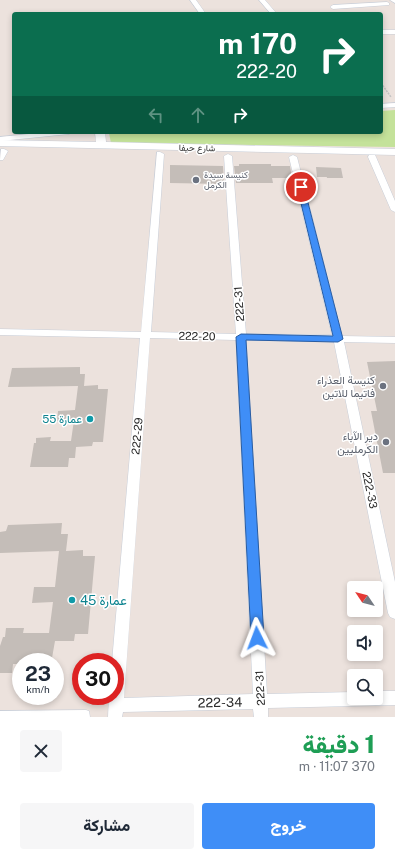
<!DOCTYPE html>
<html lang="ar">
<meta charset="utf-8">
<style>
body{margin:0;font-family:"Public Sans",Vazirmatn,sans-serif;background:#f6f6f7;color:#1f2937;direction:rtl;height:100vh;display:flex;flex-direction:column;font-size:15px;white-space:nowrap}
*{box-sizing:border-box;margin:0}
p{font-size:13px;color:#747a83}
.icon{flex:none;width:22px;height:22px;fill:none;stroke:currentColor;stroke-width:2;stroke-linecap:round;stroke-linejoin:round}
.map{position:relative;height:717px;overflow:hidden;direction:ltr}
.details{display:flex;flex-direction:column;background:#fff;flex:1}
.details>*{flex:none}
.guide{position:absolute;left:12px;top:12px;width:371px;height:122px;border-radius:4px;box-shadow:0 2px 6px #0003;direction:rtl;background:#0b6e4f;color:#fff;overflow:hidden}
.needle{width:26px;rotate:305deg}
.buttons{position:absolute;left:347px;top:581px;display:grid;gap:8px}
.buttons a{display:grid;place-items:center;width:36px;height:36px;border-radius:4px;background:#fff;box-shadow:0 2px 6px #0003;font-size:20px}
.speed{position:absolute;left:12px;top:653px;display:flex;gap:8px;font-size:20px;font-weight:700;text-align:center}
.speed>*{display:grid;place-content:center;width:52px;height:52px;border-radius:50%;background:#fff;box-shadow:0 2px 6px #0003;line-height:1}
.speed small{font-size:10px;font-weight:400}
.speed .limit{border:6px solid #d22;background:#fff;color:#111}
.pin{position:absolute;display:grid;place-items:center;width:34px;height:34px;color:#fff;margin:-17px;border:2px solid #fff;border-radius:50%;box-shadow:0 1px 4px #0007}
.me{position:absolute;width:44px;margin:-22px;rotate:357deg;stroke-linejoin:round;filter:drop-shadow(0 0 3px #0008)}
.turn{display:flex;align-items:center;gap:14px;height:84px;padding:0 20px;font-size:18px}
.turn .icon{width:52px;height:52px;stroke-width:2.5}
.turn b{display:block;font-size:28px;line-height:34px}
.lanes{display:flex;align-items:center;height:38px;padding:0 20px;background:#0003;justify-content:center;gap:20px;direction:ltr}
.lanes .off{opacity:.35}
.round{display:grid;place-items:center;flex:none;width:42px;height:42px;border-radius:4px;background:#f6f6f7}
.summary{display:flex;align-items:center;justify-content:space-between;height:68px;padding:0 20px}
h1{font-size:24px;font-weight:800;line-height:30px;color:#1e9e55}
.cta{display:flex;gap:8px;margin-top:auto;padding:8px 20px}
.cta a{flex:1;height:46px;border-radius:4px;background:#3f8ef7;color:#fff;font-size:16px;font-weight:800;line-height:46px;text-align:center}
.cta a+a{background:#f6f6f7;color:#1f2937}
.map>svg:first-child{display:block}
.green{fill:#c4e29a}
.building{fill:#c4bdb8}
.lines{fill:none;stroke-linecap:round;stroke-linejoin:round}
.lane-casing{stroke:#c8ced8;stroke-width:1}
.street-casing{stroke:#c8ced8;stroke-width:1}
.secondary-casing{stroke:#c8ced8;stroke-width:1}
.path{stroke:#c3c3c3;stroke-width:1.5;stroke-dasharray:2 1;stroke-linecap:butt}
.lane{fill:#fff;fill-rule:evenodd}
.street{fill:#fff;fill-rule:evenodd}
.secondary{fill:#fff;fill-rule:evenodd}
.route{fill:#3f8ef7;stroke:#295ca1}
.worship-dot{fill:#6b7280;stroke:#fff;stroke-width:1.5}
.culture-dot{fill:#0f9aa8;stroke:#fff;stroke-width:1.5}
.labels{text-anchor:middle;stroke-width:3;stroke-linejoin:round;paint-order:stroke}
.far-street-label{font-size:9px;fill:#2a2a2a;stroke:#fff}
.far-worship-label{font-size:9px;fill:#5b616d;stroke:#fff;text-anchor:start}
.street-label{font-size:11px;fill:#2a2a2a;stroke:#fff}
.worship-label{font-size:11px;fill:#5b616d;stroke:#fff;text-anchor:end}
.culture-label{font-size:11px;fill:#0d838f;stroke:#fff;text-anchor:end}
.near-culture-label{font-size:13px;fill:#0d838f;stroke:#fff;text-anchor:start}
.near-street-label{font-size:13px;fill:#2a2a2a;stroke:#fff}
</style>
<div class="map">
<svg width="395" height="717" viewBox="0 0 395 717">
<rect width="100%" height="100%" fill="#ece2dd"/>
<path class="green" d="M395 110V147L111 143 109 133 381 132V111Z"/>
<path class="building" d="M239 164H271V166H290L292 178H272L273 183H236L234 166H239Z
M170 165 223 166 224 184 170 183Z
M316 167 341 168 343 178H327L326 173 327 177H317Z
M395 361V473H383L371 411H377L367 362Z
M80 367V374H85L84 386 98 385V389H108L103 442H93L92 446 76 447 75 458H69L68 467H30L34 443H36V438L51 437 50 441H71L74 420 57 421 58 411 75 410 78 386 8 387 12 368Z
M62 523 61 534H68L66 551 83 550V556H95L88 634H75L74 641H55L52 658 46 659 45 662H21V664H13L12 673H0V646L3 637H5L6 628H24L23 633H49L53 602 32 603 34 587H55L59 551 0 553V532L6 531 8 525Z"/>
<g class="lines">
<defs>
<path id="lane" d="M86 710 89 711 90 717H0V711Z"/>
<path id="street" d="M190 0H196L206 14H200Z
M259 0H265L277 14H271Z
M390 0H395V3Z
M387 2 389 3V5L333 9 330 7 333 5Z
M381 30H395V34H381Z
M395 103V107L381 108V104Z
M48 132H73L69 134 0 141V137Z
M1 149H4L8 151 3 160H0Z
M157 152H160L164 154 151 332 236 334 224 156 228 154 232 156 246 334 332 335 289 157 293 155 297 157 342 336 395 337V343L344 342 395 582V619L390 617 388 613 334 342 246 340 267 694 354 692V698H376V691H395V705L268 708V717H254L253 709 123 712 122 717H108L109 696H115V662H112L140 338 0 335V329L141 332ZM150 338 236 340 253 694 124 698Z
M369 155H375L376 157 395 201V212L391 210 368 157Z"/>
<path id="secondary" d="M95 132H105L106 142 395 149V155L0 146V140L96 142Z"/>
</defs>
<use href="#lane" class="lane-casing"/>
<use href="#street" class="street-casing"/>
<use href="#secondary" class="secondary-casing"/>
<path class="path" d="M381 83 391 97"/>
<use href="#lane" class="lane"/>
<use href="#street" class="street"/>
<use href="#secondary" class="secondary"/>
</g>
<path class="route" d="M301 185 304 187 343 339 338 342 246 340 264 638 262 642 257 644 253 642 251 638 236 337 241 334 333 336 297 187Z"/>
<g class="worship-dot">
<circle cx="196" cy="180" r="4"/>
<circle cx="383" cy="386" r="4"/>
<circle cx="386" cy="442" r="4"/>
</g>
<g class="culture-dot">
<circle cx="90" cy="419" r="4"/>
<circle cx="72" cy="600" r="4"/>
</g>
<g class="labels">
<g class="far-street-label">
<text transform="translate(197 148) rotate(1)" y="3">شارع حيفا</text>
</g>
<g class="far-worship-label">
<text x="204" y="178">كنيسة سيدة<tspan x="204" dy="10">الكرمل</tspan></text>
</g>
<g class="street-label">
<text transform="translate(239 304) rotate(-94)" y="4">222-31</text>
<text transform="translate(197 336) rotate(1)" y="4">222-20</text>
<text transform="translate(137 436) rotate(-85)" y="4">222-29</text>
<text transform="translate(370 490) rotate(78)" y="4">222-33</text>
<text transform="translate(260 688) rotate(-93)" y="4">222-31</text>
</g>
<g class="worship-label">
<text x="375" y="384">كنيسة العذراء<tspan x="375" dy="13">فاتيما للاتين</tspan></text>
<text x="378" y="440">دير الآباء<tspan x="378" dy="13">الكرمليين</tspan></text>
</g>
<g class="culture-label">
<text x="82" y="423">عمارة 55</text>
</g>
<g class="near-culture-label">
<text x="80" y="605">عمارة 45</text>
</g>
<g class="near-street-label">
<text transform="translate(220 702) rotate(-1)" y="5">222-34</text>
</g>
</g>
</svg>
<div class="buttons">
<a><svg class="needle" viewBox="-14 -14 28 28"><path d="M0-13l5 13h-10z" fill="#e53935"/><path d="M0 13l5-13h-10z" fill="#747a83"/></svg></a>
<a><svg class="icon" aria-label="sound" viewBox="0 0 24 24"><path d="M4 9h4l5-4v14l-5-4H4zM17 9q2 3 0 6"/></svg></a>
<a><svg class="icon" aria-label="search" viewBox="0 0 24 24"><circle cx="10" cy="10" r="6"/><path d="M15 15l6 6"/></svg></a>
</div>
<div class="speed"><div>23<small>km/h</small></div><div class="limit">30</div></div>
<div class="pin" style="left:301px;top:187px;background:#d93025"><svg class="icon" aria-label="arrive" viewBox="0 0 24 24"><path d="M6 21V4h12l-3 4 3 4H6"/></svg></div>
<svg class="me" style="left:257px;top:638px" viewBox="-20 -20 40 40"><path d="M0-17L14 15 0 8-14 15z" fill="#3f8ef7" stroke="#fff" stroke-width="4"/></svg>
<div class="guide">
<div class="turn"><svg class="icon" aria-label="right" viewBox="0 0 24 24"><path d="M7 20v-9h11M14 6l5 5-5 5"/></svg><div><b>170 m</b>222-20</div></div>
<div class="lanes"><svg class="icon off" aria-label="left" viewBox="0 0 24 24"><path d="M17 20v-9H6M10 6l-5 5 5 5"/></svg><svg class="icon off" aria-label="ahead" viewBox="0 0 24 24"><path d="M12 20V5M6 11l6-6 6 6"/></svg><svg class="icon" aria-label="right" viewBox="0 0 24 24"><path d="M7 20v-9h11M14 6l5 5-5 5"/></svg></div>
</div>
</div>
<section class="details">
<div class="summary"><div><h1>1 دقيقة</h1><p>370 m · 11:07</p></div><a class="round"><svg class="icon" aria-label="close" viewBox="0 0 24 24"><path d="M6 6l12 12M18 6L6 18"/></svg></a></div>
<div class="cta"><a>خروج</a><a>مشاركة</a></div>
</section>
